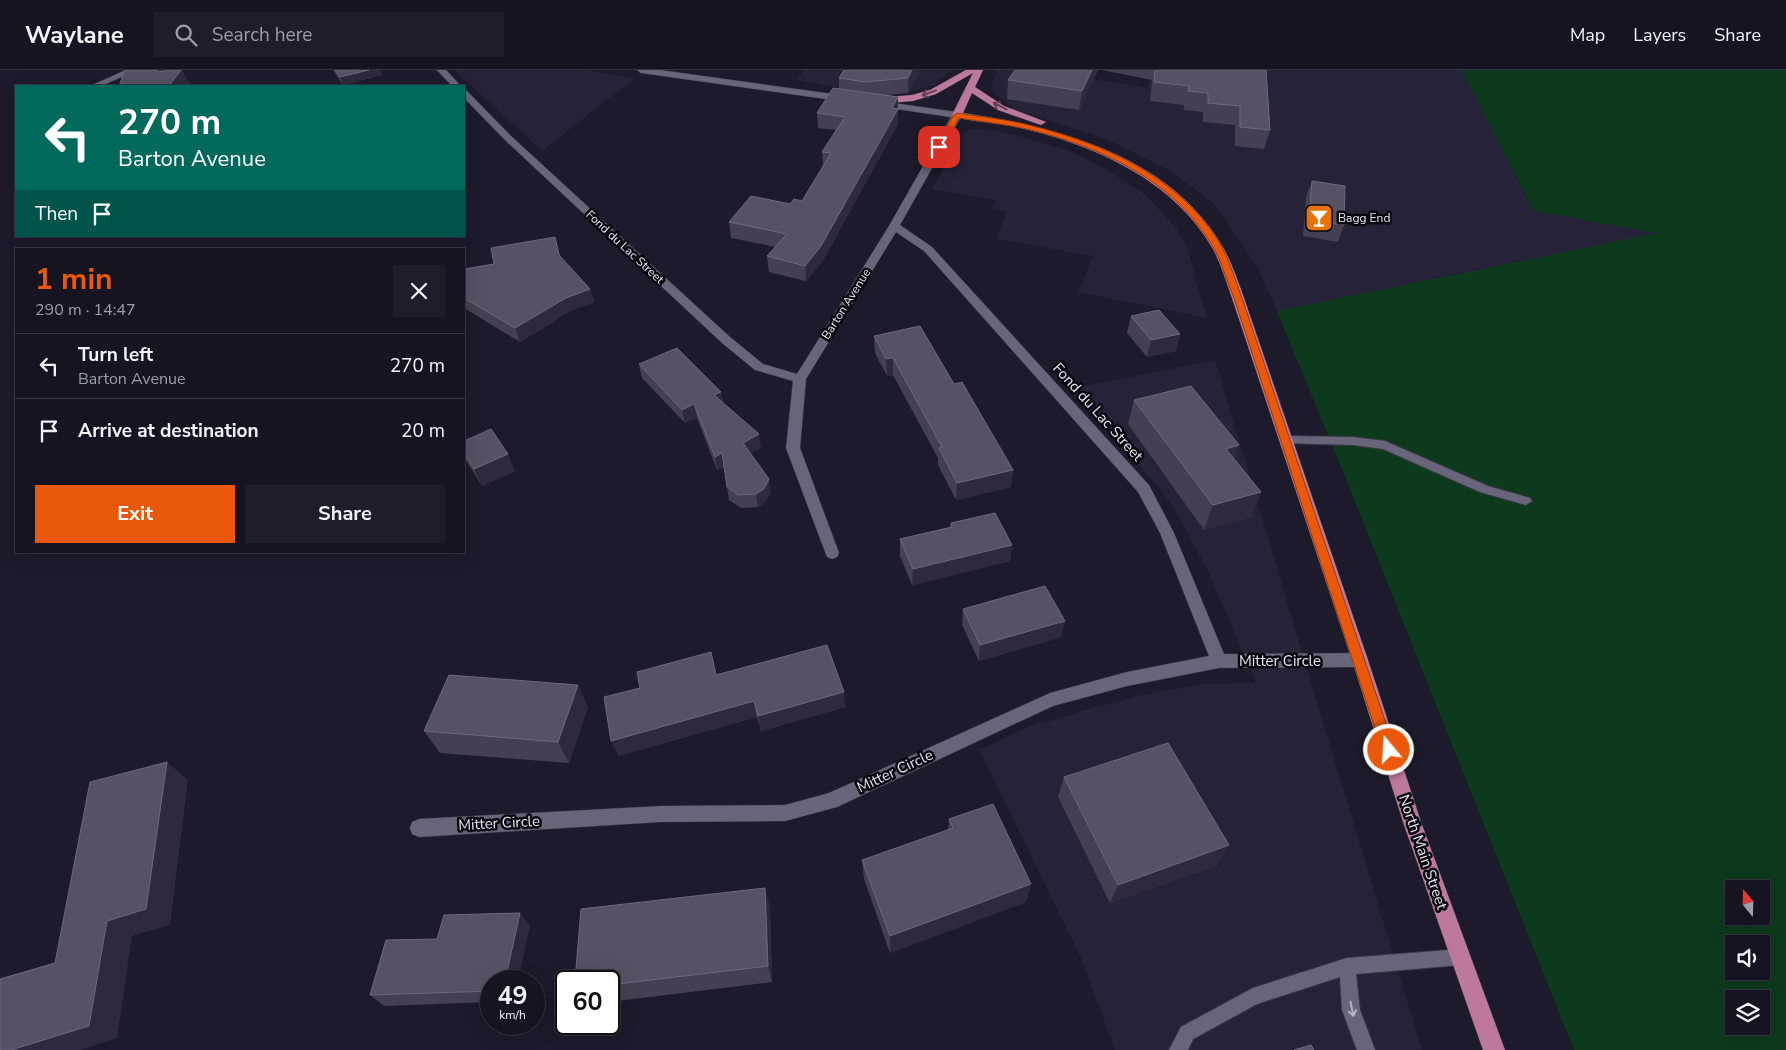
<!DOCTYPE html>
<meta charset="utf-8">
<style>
body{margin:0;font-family:"Nunito Sans",sans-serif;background:#1f1d29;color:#f1f3f6;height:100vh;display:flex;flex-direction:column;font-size:19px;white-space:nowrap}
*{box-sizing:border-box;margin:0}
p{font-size:16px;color:#9e9ea5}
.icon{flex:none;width:28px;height:28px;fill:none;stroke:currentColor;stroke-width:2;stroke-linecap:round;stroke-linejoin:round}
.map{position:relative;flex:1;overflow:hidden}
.panel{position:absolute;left:15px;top:178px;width:450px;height:305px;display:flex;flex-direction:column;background:#161420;border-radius:0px;box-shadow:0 5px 20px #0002,0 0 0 1px #35333e}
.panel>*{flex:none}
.hud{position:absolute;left:15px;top:15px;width:450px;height:152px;border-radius:0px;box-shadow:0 5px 20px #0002,0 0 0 1px #35333e;background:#00695c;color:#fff;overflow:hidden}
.needle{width:32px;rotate:341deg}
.tools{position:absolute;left:1725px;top:810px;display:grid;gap:10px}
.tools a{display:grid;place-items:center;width:45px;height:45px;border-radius:0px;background:#161420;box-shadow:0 5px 20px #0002,0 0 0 1px #35333e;font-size:25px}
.speed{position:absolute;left:480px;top:900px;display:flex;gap:10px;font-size:25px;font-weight:700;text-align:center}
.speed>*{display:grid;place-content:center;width:65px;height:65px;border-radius:50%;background:#161420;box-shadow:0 5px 20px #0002,0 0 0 1px #35333e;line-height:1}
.speed small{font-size:12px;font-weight:400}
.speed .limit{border:2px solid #111;border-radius:8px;background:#fff;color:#111}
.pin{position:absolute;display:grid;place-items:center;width:42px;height:42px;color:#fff;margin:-21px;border-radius:10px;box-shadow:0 2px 8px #0006}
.me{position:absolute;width:55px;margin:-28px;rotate:342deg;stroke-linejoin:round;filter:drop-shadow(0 0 4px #0008)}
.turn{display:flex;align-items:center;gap:18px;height:105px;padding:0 20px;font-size:22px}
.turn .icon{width:65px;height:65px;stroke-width:2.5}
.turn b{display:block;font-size:35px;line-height:42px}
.then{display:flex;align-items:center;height:48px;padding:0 20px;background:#0003;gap:10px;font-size:19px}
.round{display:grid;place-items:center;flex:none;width:52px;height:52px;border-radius:0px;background:#1f1d29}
.summary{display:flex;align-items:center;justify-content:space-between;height:85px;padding:0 20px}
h1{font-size:30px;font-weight:700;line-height:38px;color:#ea580c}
.primary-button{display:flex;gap:10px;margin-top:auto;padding:10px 20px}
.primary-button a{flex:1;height:58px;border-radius:0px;background:#ea580c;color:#fff;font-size:20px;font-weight:700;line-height:58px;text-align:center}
.primary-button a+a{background:#1f1d29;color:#f1f3f6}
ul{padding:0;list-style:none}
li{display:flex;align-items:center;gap:15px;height:65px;padding:0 20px;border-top:1px solid #35333e}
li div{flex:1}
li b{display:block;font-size:19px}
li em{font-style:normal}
header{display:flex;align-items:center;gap:30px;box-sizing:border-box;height:70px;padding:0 25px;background:#161420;border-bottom:1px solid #35333e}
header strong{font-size:24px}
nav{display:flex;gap:28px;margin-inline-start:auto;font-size:18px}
.search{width:350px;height:45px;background:#1f1d29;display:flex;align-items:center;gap:12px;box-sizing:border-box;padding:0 18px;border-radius:0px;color:#9e9ea5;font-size:19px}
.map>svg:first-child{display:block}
.built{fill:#262339}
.green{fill:#0d3a1d;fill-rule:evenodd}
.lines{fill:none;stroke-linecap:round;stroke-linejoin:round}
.lane-casing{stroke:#383744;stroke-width:2}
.street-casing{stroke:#383744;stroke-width:1}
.secondary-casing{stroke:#383744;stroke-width:1}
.primary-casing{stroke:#383744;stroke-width:1}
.lane{fill:#68657a;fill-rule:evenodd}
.street{fill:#68657a;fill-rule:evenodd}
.secondary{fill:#68657a;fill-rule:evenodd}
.primary{fill:#bd799b;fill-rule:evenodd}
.wall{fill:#454051}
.shaded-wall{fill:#2e293b}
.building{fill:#575263;stroke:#6e6979}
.oneway{stroke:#624054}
.oneway2{stroke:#b5b3c3}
.route{fill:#ea580c;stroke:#983908}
.labels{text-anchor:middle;stroke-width:5;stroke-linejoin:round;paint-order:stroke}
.far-poi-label{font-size:12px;fill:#e8e7f3;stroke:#07060d;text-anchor:start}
.far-street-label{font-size:12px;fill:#e8e7f3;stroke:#07060d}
.street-label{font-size:15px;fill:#e8e7f3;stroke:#07060d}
</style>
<header>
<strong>Waylane</strong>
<div class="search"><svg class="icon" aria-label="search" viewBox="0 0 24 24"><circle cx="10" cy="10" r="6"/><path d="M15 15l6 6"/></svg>Search here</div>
<nav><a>Map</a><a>Layers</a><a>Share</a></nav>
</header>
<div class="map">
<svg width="1786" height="980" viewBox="0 0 1786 980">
<rect width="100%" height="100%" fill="#1d1a2b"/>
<path class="built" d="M454 0H584L635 8 542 81Z
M804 0H952L934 15 902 24 876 23 796 10Z
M996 0H1033L1148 18 1151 0H1462L1534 141 1659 163 1277 241 1258 198 1215 135 1202 124 1167 99 1109 70 1014 39 994 23 992 15Z
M982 59 1013 64 1073 82 1104 98 1145 124 1176 158 1187 177 1207 248 1078 222 1093 186 996 169 1007 141 992 138 995 130 932 119 961 65 969 60Z
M1215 290 1320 642 1422 980H1115L1081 888 979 680 1030 656 1136 626 1204 614 1256 613 1209 503 1178 445 1161 420 1070 319Z"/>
<path class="green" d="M1462 0H1786V980H1574L1340 394 1277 241 1657 163 1534 141ZM1734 819H1761V846H1734ZM1734 874H1761V901H1734ZM1734 929H1761V956H1734Z"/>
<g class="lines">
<defs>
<path id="lane" d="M1286 366 1353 367 1385 371 1488 416 1530 428 1532 431 1526 435 1480 422 1383 379 1353 375 1282 373 1280 370 1282 367Z
M1461 879 1467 881 1469 887 1467 893 1461 895 1356 904 1360 940 1375 980H1357L1342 940 1340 907 1257 934 1193 969 1188 980H1169L1181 957 1253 918 1347 888Z"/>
<path id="street" d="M126 0H138L101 16H90Z
M437 0H446L461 16H452Z
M464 20 467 21 511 66 730 267 763 294 797 304 889 156 952 45 957 42 960 43 962 45 900 155 932 177 1149 415 1174 463 1224 584 1360 583 1366 585 1368 590 1366 595 1360 597 1219 598 1127 616 1053 636 837 737 785 751 661 752 419 767 412 764 410 758 412 752 419 749 661 736 785 735 829 723 1050 623 1127 602 1209 586 1160 463 1138 422 924 181 896 162 806 309 800 378 839 483 837 487 832 489 827 487 786 378 793 311 755 300 722 273 505 70 464 28Z"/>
<path id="secondary" d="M637 0H660L847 26 852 29 847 32 641 3Z
M879 31 957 42 962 45 957 48 876 36 874 34Z"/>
<path id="primary" d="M966 0H983L975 17 1004 36 1046 52 1041 55 1038 54 998 40 972 23 963 43C1060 58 1171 86 1224 179 1232 194 1238 211 1244 228L1368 590 1421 752 1505 980H1483L1403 752 1352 590 1232 228C1226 211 1221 194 1213 179 1174 110 1094 75 1021 58 999 53 976 52 954 47L952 45 973 3 936 24 913 31 878 34 873 31 878 28 912 25 930 20Z"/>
</defs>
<use href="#lane" class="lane-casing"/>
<use href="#street" class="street-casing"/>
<use href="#secondary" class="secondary-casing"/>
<use href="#primary" class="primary-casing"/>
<use href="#lane" class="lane"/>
<use href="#street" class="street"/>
<use href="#secondary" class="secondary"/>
<use href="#primary" class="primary"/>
</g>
<path class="wall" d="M333 0H380L382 5 343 15Z
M843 0H919V3L908 23 888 25 898 27V54L822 192 806 211 769 202 767 186 776 177 731 168 729 152 802 131 823 96 822 82 836 60 818 58 817 43 839 18V8L843 2Z
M1015 0H1098L1079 40 1007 29 1008 10Z
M1102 0H1266L1270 60 1264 79 1235 76V55L1203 52V42L1184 40V35L1150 31 1152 10Z
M1312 111 1344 155 1338 172 1303 166 1306 127Z
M555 167 560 186 590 219 594 232 570 241 520 272 464 238V199L494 194Z
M1131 246 1180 264 1176 281 1147 287 1127 263Z
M874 266 954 314 1013 400 1011 417 956 430 938 395V388L893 305 887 306 875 283Z
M639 294 721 322 723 333 761 378 750 383 771 422 765 432 758 437 741 438 729 430 724 397 717 400 697 348 685 353 642 308Z
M1134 330 1234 389 1261 422 1251 447 1204 460 1128 354Z
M464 371 515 401 482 416 464 387Z
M951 453 1012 475 1010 491 912 515 900 486V469L950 457Z
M963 539 1065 551 1061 567 979 591 962 555Z
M716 605 845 637 761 661 757 647 618 686Z
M588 637 569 693 440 683 424 661Z
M1064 707 1229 775 1217 795 1110 833 1058 727Z
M949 749 1031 814 1026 832 890 883 864 809 862 790 948 760Z
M770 837 772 912 609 932V911Z
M530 855 491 911V932L384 936 370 925Z"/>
<path class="shaded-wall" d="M157 0H165V16L157 2Z
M181 0H182L190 14 189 16H169Z
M369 0H380L382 5 343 15 340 7Z
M912 0H919V3L908 23V8Z
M1092 0H1098L1079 40 1082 21Z
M898 27V54L822 192 806 211 805 196Z
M590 219 594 232 570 241 520 272 515 258 566 228Z
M1180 264 1176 281 1147 287 1151 270Z
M893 288V305L887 306 886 289Z
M721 322 724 335 714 325Z
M694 334 697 348 685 353 682 340Z
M759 364 761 378 745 386 743 373Z
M1239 375 1230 400 1226 379Z
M722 383 724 396 717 400 715 387Z
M508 384 515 401 482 416 474 399Z
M1013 400 1011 417 956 430 957 413Z
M769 409 771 422 765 432 758 437 756 424Z
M1261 422 1251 447 1204 460 1213 435Z
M1012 475 1010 491 912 515 913 499Z
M1065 551 1061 567 979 591 980 575Z
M578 615 588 637 569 693 558 672Z
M844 622 845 637 761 661 758 646Z
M754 631 757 647 618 686 611 671Z
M167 692 188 710 170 855 132 866 117 968 80 980H11L107 851Z
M1229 775 1217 795 1110 833 1118 815Z
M1031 814 1026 832 890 883V866Z
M765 818 770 837 772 912 768 896Z
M520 843 530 855 518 911H505Z"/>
<path class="building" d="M125 0H157V2L172 0H181L169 16H119Z
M335 0H369L340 7Z
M844 0H912L908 8 865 12 839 8Z
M1015 0H1092L1082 21 1008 10Z
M1155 0H1266L1270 60 1240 57V36L1208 33V23L1188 21 1189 16 1154 12Z
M833 18 898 27 892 38 898 39 821 176 805 196 767 186 787 164 729 152 751 126 790 134 794 129 802 131 831 83 822 82 845 47 817 43Z
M1312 111 1345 116 1344 155 1309 150Z
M555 167 559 185 590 219 566 228 515 258 464 228V199L494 194 491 178Z
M1159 240 1180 264 1151 270 1131 246Z
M920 256 954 314 962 312 1013 400 957 413 939 378 942 377 893 288 886 289 874 266Z
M677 278 721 322 714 325 759 364 743 373 769 409 764 419 756 424 738 425 727 417 722 383 715 387 694 334 682 340 639 294Z
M1191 316 1239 375 1226 379 1261 422 1213 435 1134 330Z
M491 359 508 384 474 399 464 383V371Z
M995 443 1012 475 913 499 900 469 952 457 951 453Z
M1045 516 1065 551 980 575 963 539Z
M827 575 844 622 758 646 754 631 611 671 604 627 640 618 637 602 711 582 716 605Z
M449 605 578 615 558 672 424 661Z
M1168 673 1229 775 1118 815 1064 707Z
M167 692 146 839 107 851 89 956 11 980H0V909L55 893 90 712Z
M993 734 1031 814 890 866 862 790 953 758 949 749Z
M765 818 768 896 609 915V911H575L581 839Z
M520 843 505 911H491V921L370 925 386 870 437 869 444 845Z
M1311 975 1314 980H1294Z"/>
<defs><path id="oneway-shaft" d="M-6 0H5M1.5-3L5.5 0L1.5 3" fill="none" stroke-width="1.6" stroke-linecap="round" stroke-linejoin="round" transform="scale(1.25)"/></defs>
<g class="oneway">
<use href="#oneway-shaft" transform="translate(929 23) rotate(160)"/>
<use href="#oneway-shaft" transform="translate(1000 36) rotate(-153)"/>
</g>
<use class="oneway2" href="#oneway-shaft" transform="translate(1352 939) rotate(78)"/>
<path class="route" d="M957 43C981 47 1005 49 1029 55 1102 73 1177 105 1219 172 1229 188 1235 210 1242 228L1395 680 1393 684 1389 686 1384 684 1382 680 1234 228C1226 210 1221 188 1210 172 1170 108 1098 76 1027 59 1005 54 982 52 959 48L942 79H936L935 77 953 46Z"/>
<defs>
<symbol id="bar-square" viewBox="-11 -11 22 22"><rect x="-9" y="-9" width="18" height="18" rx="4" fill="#e8710a" stroke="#07060d"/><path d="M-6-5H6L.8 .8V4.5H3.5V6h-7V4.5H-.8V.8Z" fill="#fff"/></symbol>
</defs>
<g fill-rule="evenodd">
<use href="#bar-square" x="1303" y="132" width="32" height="32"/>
</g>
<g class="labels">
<g class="far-poi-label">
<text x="1338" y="152">Bagg End</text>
</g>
<g class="far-street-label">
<text transform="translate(625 177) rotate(43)" y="4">Fond du Lac Street</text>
<text transform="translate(846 234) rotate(-58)" y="4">Barton Avenue</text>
</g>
<g class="street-label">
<text transform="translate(1098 342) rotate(48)" y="5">Fond du Lac Street</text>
<text x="1280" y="596">Mitter Circle</text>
<text transform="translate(895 701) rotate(-25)" y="5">Mitter Circle</text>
<text transform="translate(499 753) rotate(-3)" y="5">Mitter Circle</text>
<text transform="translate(1423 782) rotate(71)" y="5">North Main Street</text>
</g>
</g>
</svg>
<div class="tools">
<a><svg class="needle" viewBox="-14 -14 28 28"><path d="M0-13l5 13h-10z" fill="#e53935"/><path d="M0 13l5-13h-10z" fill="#9e9ea5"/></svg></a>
<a><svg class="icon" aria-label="sound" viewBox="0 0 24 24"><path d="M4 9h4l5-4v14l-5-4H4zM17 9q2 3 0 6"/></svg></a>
<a><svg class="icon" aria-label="layers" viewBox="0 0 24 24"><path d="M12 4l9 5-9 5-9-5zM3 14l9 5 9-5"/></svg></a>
</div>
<div class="speed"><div>49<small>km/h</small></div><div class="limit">60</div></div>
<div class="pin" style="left:939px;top:77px;background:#d93025"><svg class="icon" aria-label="arrive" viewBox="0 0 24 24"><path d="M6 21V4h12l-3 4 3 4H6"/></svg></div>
<svg class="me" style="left:1389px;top:680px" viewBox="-20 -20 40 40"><circle r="17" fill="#ea580c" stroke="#fff" stroke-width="3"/><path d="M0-11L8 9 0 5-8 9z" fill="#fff"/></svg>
<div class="hud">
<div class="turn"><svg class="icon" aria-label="left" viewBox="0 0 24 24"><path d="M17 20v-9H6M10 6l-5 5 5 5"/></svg><div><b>270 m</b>Barton Avenue</div></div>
<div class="then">Then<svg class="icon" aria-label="arrive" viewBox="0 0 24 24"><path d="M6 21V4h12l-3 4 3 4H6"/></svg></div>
</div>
<section class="panel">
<div class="summary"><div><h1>1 min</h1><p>290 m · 14:47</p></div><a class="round"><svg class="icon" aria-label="close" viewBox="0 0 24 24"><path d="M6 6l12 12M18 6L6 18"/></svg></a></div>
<ul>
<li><svg class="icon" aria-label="left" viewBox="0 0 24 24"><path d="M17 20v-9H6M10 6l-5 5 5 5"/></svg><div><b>Turn left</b><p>Barton Avenue</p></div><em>270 m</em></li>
<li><svg class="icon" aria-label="arrive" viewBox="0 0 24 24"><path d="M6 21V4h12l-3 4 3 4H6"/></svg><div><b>Arrive at destination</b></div><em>20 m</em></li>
</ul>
<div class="primary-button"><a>Exit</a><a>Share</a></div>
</section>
</div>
